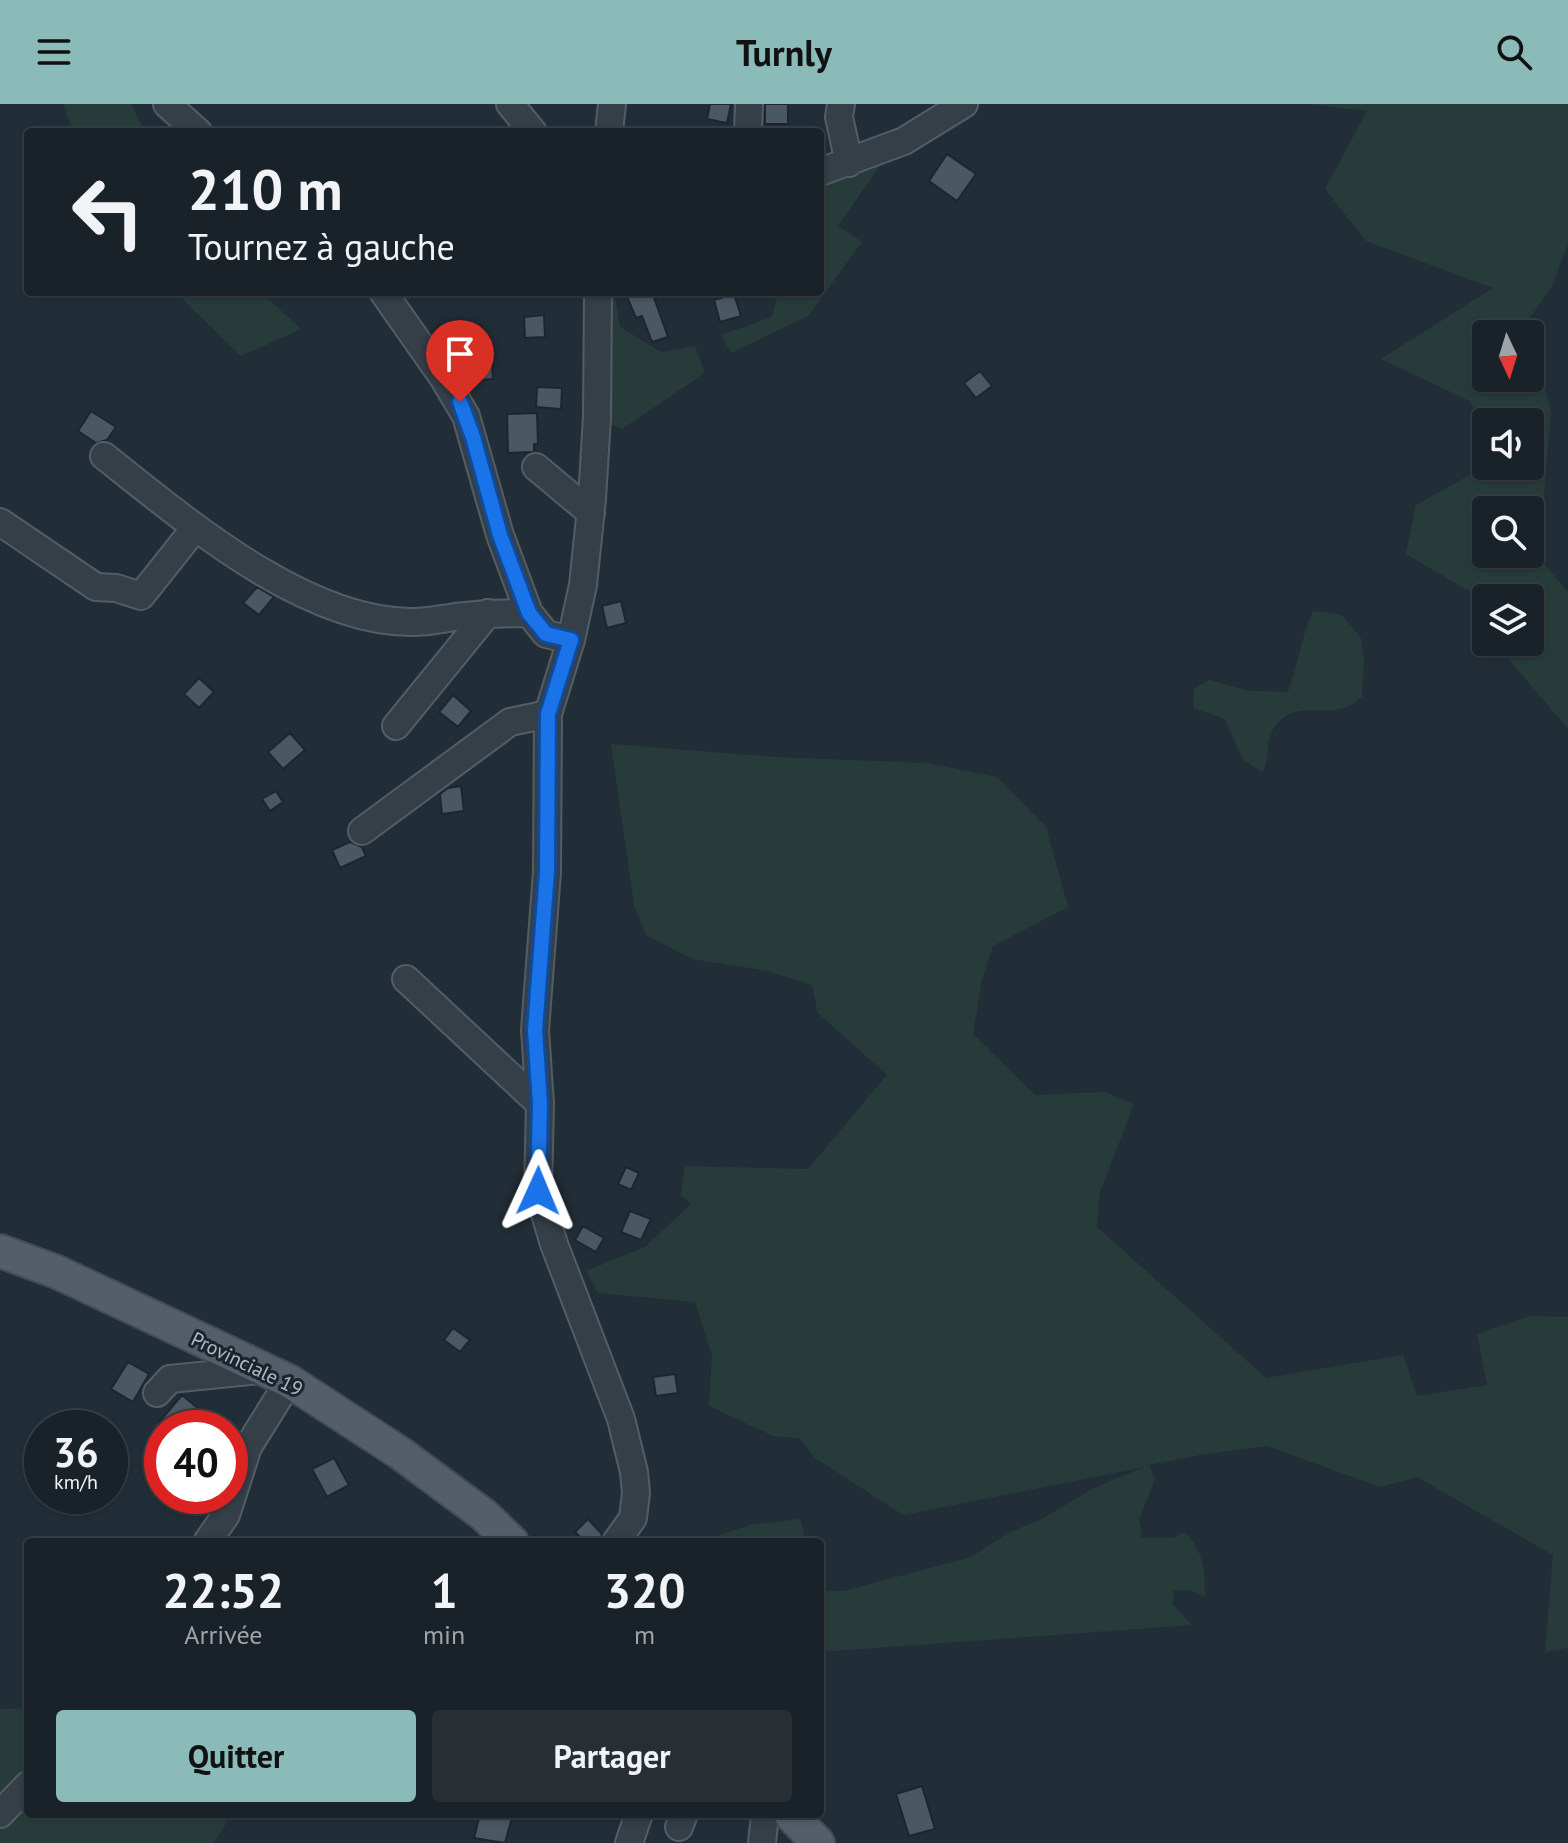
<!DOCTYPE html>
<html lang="fr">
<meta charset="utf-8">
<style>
body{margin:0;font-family:"PT Sans",sans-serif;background:#272f35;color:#f1f3f6;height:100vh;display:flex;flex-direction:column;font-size:30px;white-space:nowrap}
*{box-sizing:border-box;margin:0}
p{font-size:26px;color:#9fa4a8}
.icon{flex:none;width:44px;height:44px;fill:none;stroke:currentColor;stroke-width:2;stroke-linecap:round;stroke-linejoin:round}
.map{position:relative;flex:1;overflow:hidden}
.panel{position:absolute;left:24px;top:1434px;width:800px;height:280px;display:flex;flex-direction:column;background:#1a2229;border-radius:8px;box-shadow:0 2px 6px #0004,0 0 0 2px #383f46}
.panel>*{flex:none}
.banner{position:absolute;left:24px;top:24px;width:800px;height:168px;border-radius:8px;box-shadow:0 2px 6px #0004,0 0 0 2px #383f46;background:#1a2229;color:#f1f3f6;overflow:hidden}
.needle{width:52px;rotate:176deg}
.buttons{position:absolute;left:1472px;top:216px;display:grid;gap:16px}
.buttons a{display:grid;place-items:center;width:72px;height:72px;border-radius:8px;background:#1a2229;box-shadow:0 2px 6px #0004,0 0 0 2px #383f46;font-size:40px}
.speed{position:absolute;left:24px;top:1306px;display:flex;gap:16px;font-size:40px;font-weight:700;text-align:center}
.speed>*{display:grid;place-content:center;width:104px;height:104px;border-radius:50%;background:#1a2229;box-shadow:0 2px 6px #0004,0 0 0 2px #383f46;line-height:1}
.speed small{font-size:20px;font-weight:400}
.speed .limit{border:12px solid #d22;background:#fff;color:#111}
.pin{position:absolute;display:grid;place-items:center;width:68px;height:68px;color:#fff;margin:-82px -34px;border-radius:50% 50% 50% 0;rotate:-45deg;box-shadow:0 0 8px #0007}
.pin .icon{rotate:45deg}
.me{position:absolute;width:88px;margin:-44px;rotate:1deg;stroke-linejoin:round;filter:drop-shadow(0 0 6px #0008)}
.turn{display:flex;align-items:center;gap:28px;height:168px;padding:0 32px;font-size:36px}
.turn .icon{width:104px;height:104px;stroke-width:2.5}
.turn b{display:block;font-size:56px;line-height:68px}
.eta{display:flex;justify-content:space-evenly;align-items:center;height:136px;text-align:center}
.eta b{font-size:48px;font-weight:600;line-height:56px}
.cta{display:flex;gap:16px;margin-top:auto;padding:16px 32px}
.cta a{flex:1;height:92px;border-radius:8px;background:#8bbbb9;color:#111;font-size:32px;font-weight:600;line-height:92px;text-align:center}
.cta a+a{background:#272f35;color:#f1f3f6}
header{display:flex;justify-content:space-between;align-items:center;height:104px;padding:0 32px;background:#8bbbb9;color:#111;font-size:36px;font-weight:600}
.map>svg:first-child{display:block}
.green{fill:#273c3a;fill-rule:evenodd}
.building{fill:#4a5863;stroke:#1d262f;stroke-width:2}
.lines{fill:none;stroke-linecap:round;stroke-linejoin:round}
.minor-casing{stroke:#535d66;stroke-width:30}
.major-casing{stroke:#424b54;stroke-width:36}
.minor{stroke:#353f48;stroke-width:26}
.major{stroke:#535e68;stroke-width:32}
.route-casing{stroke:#114b97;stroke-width:20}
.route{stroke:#1a73e8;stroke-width:14}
.labels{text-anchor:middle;stroke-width:6;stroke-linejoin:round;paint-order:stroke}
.street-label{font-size:20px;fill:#b0bac4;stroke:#1b242c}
</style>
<header><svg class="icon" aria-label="menu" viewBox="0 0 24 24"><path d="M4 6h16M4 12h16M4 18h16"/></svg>Turnly<svg class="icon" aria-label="search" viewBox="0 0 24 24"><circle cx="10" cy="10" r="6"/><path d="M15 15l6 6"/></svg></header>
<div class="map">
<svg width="1568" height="1739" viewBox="0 0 1568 1739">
<rect width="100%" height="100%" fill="#222e37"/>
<path class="green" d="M63 0H131L145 28H73Z
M1309 0H1568V140L1551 184 1529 215 1551 308 1539 454 1568 488V625L1502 547 1498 538H1530V494H1486V510L1478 492 1406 450 1416 401 1486 362H1530V318H1486V333L1470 297 1381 255 1493 184 1366 137 1325 85 1367 7ZM1486 230H1530V274H1486ZM1486 406H1530V450H1486Z
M886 53 838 122 862 138 808 212 731 249 721 231 772 213 778 188H820V59Z
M175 188H261L301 225 241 252Z
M600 188H614L620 223 661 248 695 242 705 269 622 325 600 315Z
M1313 507 1342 511 1361 534 1364 555 1362 593C1358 596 1352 601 1347 603 1321 613 1292 594 1272 627 1265 639 1271 653 1262 669L1242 654 1225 615 1193 604 1194 585 1209 576 1249 587 1288 588C1298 561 1301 534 1313 507Z
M611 640 773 653 927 659 997 673 1046 723 1068 803 993 842 982 875 973 930 1035 991 1105 988 1134 1000 1100 1088 1097 1123 1266 1274 1403 1251 1417 1292 1487 1281 1477 1230 1530 1212 1568 1213V1544L1545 1548 1553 1451 1417 1373 1380 1383 1267 1342 1200 1351 1149 1361 1155 1375 1139 1416 1142 1434H1173L1185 1428C1204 1448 1205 1467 1205 1493L1188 1486H1174L1173 1501 1192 1521 820 1548V1487H844L971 1453 1008 1429 1040 1416 1094 1384 1144 1363 903 1411 814 1353 799 1334 773 1332 709 1302 712 1252 695 1198 598 1189 586 1167 645 1143 691 1100 681 1091 685 1062 808 1065 887 971 818 909 812 881 768 867 692 855 646 831 634 801Z
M800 1415 806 1438H699L750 1421Z
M28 1604V1710H232L214 1739H0V1605Z"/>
<path class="building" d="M710 0H731L727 19 707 15Z
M765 0H788V20H765Z
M947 50 976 70 957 97 929 77Z
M625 188H652L668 233 652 238 642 212 636 214Z
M734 190 741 212 720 218 714 196Z
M544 211 545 233 525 234 524 213Z
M492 257 493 275 479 276 478 258Z
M980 267 992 282 976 294 964 279Z
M537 283 562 284 561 305 536 303Z
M91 307 116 323 107 336 96 339 78 327Z
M537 309 538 340H534V348L508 349 507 310Z
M257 483 274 493 259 511 243 499Z
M621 497 626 519 607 524 602 502Z
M199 574 214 588 199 604 184 590Z
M453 591 471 607 458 623 439 608Z
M290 629 305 646 283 665 268 648Z
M461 682 464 707 442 710 440 690 448 684Z
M276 687 283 698 270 707 262 695Z
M350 738 362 743 366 752 340 764 332 746Z
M626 1063 639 1069 631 1086 618 1080Z
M630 1107 651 1115 641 1136 621 1128Z
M583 1122 604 1134 596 1148 575 1136Z
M453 1224 470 1236 460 1248 444 1236Z
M128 1258 149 1270 133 1298 111 1285Z
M675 1270 678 1289 656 1292 653 1273Z
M182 1291 200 1306 185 1324H168L160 1317Z
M334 1354 349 1381 327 1393 312 1365Z
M588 1415 602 1430 600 1438H585L575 1428Z
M922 1682 935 1725 909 1732 896 1690Z
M480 1710H513L505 1739 474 1734Z"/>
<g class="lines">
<defs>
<path id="minor" d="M167 0 198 28
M510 0 533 28
M841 0 839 13 849 59
M609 28 612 0
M748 28 749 0
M820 68 904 37 964 0
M383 188 444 275 466 312 500 431 529 509 546 530 571 536
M598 188 597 313 592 395 583 481 571 536 548 610 547 768 535 926 540 1000 538 1087 554 1140 621 1315 634 1368 636 1389 633 1414 616 1438
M104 352C185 416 305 519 413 518 427 518 441 515 455 513 480 510 504 509 529 509
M536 363 591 409
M0 418 96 483 116 484 141 492 195 424
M396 622 488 509
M362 727 510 618 548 610
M406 875 540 1000
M157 1289 170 1275 260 1266 289 1277 248 1343 226 1411 207 1438
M0 1710 28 1681
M679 1723 684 1710
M629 1739 639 1710
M762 1739 765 1710"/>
<path id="major" d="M0 1147 57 1168 289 1277 400 1349 484 1411 512 1438
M790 1710 818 1739"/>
</defs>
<use href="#minor" class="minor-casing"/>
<use href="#major" class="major-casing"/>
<use href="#minor" class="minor"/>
<use href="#major" class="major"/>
</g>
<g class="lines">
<defs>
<path id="route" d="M460 298 473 333 500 431 529 509 546 530 571 536 548 610 547 768 535 926 540 1000 538 1087"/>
</defs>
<use href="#route" class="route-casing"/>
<use href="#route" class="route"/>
</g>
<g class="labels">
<g class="street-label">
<text transform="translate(247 1260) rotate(26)" y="7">Provinciale 19</text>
</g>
</g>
</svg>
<div class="buttons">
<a><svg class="needle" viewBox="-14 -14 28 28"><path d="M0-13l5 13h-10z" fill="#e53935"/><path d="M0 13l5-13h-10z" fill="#9fa4a8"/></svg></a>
<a><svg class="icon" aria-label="sound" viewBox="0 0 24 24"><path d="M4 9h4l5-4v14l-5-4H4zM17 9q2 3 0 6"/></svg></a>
<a><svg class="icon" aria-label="search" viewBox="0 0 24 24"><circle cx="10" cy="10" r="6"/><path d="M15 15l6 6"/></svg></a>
<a><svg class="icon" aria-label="layers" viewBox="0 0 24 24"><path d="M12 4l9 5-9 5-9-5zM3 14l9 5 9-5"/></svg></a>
</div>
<div class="speed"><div>36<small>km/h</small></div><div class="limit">40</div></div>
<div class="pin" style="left:460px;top:298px;background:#d93025"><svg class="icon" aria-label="arrive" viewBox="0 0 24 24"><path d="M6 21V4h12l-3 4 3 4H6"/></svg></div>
<svg class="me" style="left:538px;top:1087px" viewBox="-20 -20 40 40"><path d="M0-17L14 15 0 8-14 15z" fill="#1a73e8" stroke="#fff" stroke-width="4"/></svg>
<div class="banner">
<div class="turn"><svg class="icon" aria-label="left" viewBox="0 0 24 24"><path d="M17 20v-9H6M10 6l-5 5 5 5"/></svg><div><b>210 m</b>Tournez à gauche</div></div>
</div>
<section class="panel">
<div class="eta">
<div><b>22:52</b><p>Arrivée</p></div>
<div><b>1</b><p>min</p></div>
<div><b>320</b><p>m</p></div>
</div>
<div class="cta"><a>Quitter</a><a>Partager</a></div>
</section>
</div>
